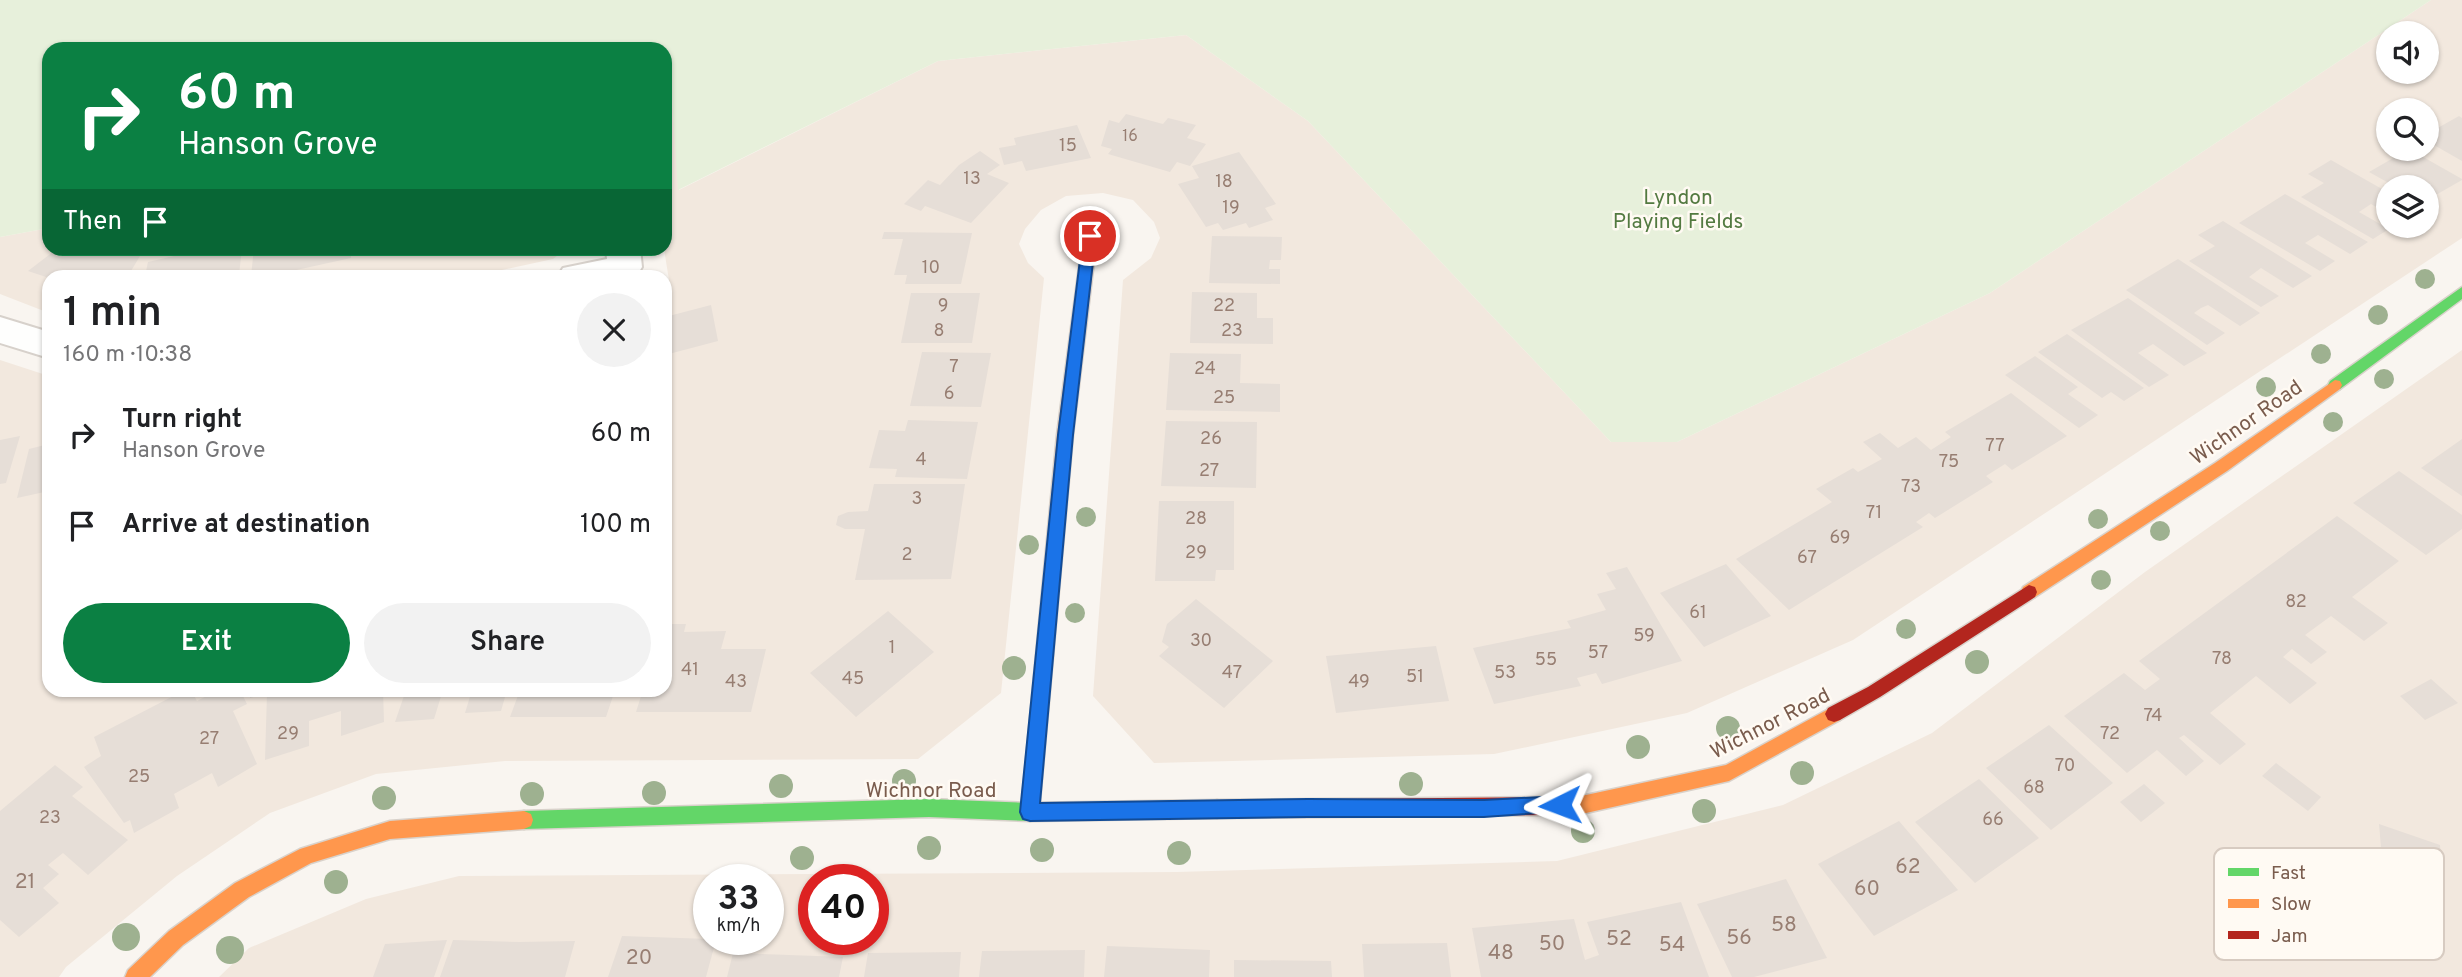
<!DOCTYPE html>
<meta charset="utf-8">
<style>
body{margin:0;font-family:Overpass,sans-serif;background:#f2f2f2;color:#202124;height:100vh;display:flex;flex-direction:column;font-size:26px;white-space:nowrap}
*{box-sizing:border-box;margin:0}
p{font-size:23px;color:#757577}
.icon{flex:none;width:38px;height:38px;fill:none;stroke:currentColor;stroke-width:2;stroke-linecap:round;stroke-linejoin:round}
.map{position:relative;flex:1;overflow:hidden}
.panel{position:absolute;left:42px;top:270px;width:630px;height:427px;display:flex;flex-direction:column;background:#fff;border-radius:21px;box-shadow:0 2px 5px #0004}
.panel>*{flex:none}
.hud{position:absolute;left:42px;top:42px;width:630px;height:214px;border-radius:21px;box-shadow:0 2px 5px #0004;background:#0b8043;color:#fff;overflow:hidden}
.buttons{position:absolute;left:2376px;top:21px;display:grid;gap:14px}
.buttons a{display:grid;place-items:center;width:63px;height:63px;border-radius:50%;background:#fff;box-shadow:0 2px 5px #0004;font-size:35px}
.speed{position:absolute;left:693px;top:864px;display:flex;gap:14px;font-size:35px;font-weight:700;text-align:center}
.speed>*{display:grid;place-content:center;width:91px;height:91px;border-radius:50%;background:#fff;box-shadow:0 2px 5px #0004;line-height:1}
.speed small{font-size:18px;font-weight:400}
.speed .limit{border:10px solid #d22;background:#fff;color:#111}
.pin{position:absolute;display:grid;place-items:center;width:60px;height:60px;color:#fff;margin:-30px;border:4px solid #fff;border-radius:50%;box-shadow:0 2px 7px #0007}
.me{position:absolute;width:77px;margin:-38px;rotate:267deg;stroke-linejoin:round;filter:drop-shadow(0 0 5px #0008)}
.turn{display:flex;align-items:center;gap:24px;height:147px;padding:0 21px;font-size:32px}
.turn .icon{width:91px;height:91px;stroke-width:2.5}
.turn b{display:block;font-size:49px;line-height:60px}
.then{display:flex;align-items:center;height:66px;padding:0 21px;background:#0003;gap:14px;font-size:26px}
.round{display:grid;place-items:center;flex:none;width:74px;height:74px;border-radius:37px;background:#f2f2f2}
.head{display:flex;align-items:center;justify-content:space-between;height:119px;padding:0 21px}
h1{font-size:42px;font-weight:600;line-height:52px}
.action{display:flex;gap:14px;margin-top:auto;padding:14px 21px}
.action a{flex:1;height:80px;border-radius:42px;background:#0b8043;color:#fff;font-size:28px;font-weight:600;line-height:80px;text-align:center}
.action a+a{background:#f2f2f2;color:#202124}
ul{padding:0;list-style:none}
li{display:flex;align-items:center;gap:21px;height:91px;padding:0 21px}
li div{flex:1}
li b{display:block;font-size:26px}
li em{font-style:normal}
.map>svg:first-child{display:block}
.residential{fill:#f2e8de;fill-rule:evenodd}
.green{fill:#e7f0db}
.building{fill:#e6ded7}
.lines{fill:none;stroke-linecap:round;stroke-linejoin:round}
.street-casing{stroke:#d7d1cb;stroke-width:4}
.fast-casing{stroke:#d9d2cb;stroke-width:3}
.slow-casing{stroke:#d9d2cb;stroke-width:3}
.jam-casing{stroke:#d9d2cb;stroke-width:3}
.street{fill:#fefefd;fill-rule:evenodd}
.fast{fill:#63d668;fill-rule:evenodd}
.slow{fill:#ff974d;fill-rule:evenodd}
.jam{fill:#b3261e;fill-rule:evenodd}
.tree{fill:#9eb190}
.route{fill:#1a73e8;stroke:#114b97;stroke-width:2}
.labels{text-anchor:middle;stroke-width:5;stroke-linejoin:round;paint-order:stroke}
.far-number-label{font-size:16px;fill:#977e72}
.number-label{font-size:18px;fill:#977e72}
.park-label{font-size:21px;fill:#537a41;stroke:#fffaf3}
.street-label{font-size:21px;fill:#7a5c4d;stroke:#fffaf3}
.near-number-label{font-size:21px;fill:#977e72}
.key{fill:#fffaf3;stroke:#d7cbc1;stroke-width:2}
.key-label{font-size:19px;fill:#7a5c4d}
</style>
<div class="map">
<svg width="2462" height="977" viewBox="0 0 2462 977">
<rect width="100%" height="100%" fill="#f9f5f0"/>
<path class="residential" d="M2431 0H2462V238L1853 640 1687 713 1494 754 1154 763 1093 696 1123 280 1151 258 1160 238 1154 222 1133 200 1103 193 1066 196 1041 210 1025 229 1019 244 1028 263 1044 278 1001 693 918 759 505 761 376 774 270 813 177 876 66 967 59 977H0V360L49 376V690H665V281L669 280 664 249 665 84 671 83 679 190 938 61 1186 35 1308 121 1611 442H1677L1990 293ZM2389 33H2427V72H2389ZM2389 110H2427V149H2389ZM2389 187H2427V226H2389Z
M49 228V248L566 249 553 259 474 276H49V313L0 294V237Z
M2462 350V977H219L249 948 366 899 459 876 1177 872 1557 861 1783 805 1932 733 2145 572ZM709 880H768V940H709ZM814 880H873V940H814Z"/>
<path class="green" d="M0 0H2431L1990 293 1677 442H1611L1308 121 1186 35 938 61 678 190 671 83 665 84V49H49V228L0 237Z"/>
<path class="building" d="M1126 114 1163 124 1168 118 1196 125 1187 138 1206 144 1190 166 1177 162 1170 172 1108 154 1112 149 1101 146 1109 120 1119 123Z
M2459 116 2462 118V161L2427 141V134Z
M1077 125 1091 158 1026 171 1022 161 1004 165 999 148 1016 145 1014 138Z
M2409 149 2462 179V180L2427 200V187H2396L2369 172Z
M980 151 1000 165 987 174 1009 183 971 223 925 206 921 211 904 204 928 180 940 185 959 165Z
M1239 152 1276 204 1265 208 1273 220 1249 228 1246 223 1223 230 1218 223 1206 227 1178 184 1199 178 1192 166Z
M2331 160 2389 193V214L2371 204 2359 212 2389 229 2373 239 2301 197 2324 183 2308 174Z
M2285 194 2368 242 2350 254 2318 235 2305 243 2335 261 2320 271 2239 223Z
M2223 221 2312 276 2293 288 2261 268 2249 277 2279 296 2261 307 2189 261 2215 246 2198 235Z
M884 232 972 233 961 284H905L907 275H894L903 239H882Z
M1212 236 1282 237 1281 260H1270L1269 269H1280V284L1209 283Z
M58 248H132L143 251 128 276 49 278 28 271Z
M209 248H242L239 275 145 276 148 262Z
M254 248H351V258L269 276H251Z
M2178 259 2260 313 2240 326 2208 305 2201 308 2194 313 2225 333 2207 345 2126 290Z
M1192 292 1257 293V318H1273V344L1190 343Z
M911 293H980L972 343H901Z
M2128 298 2207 353 2184 366 2153 344 2138 353 2169 375 2149 387 2071 330Z
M711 305 718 341 665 355V317Z
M2067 334 2144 388 2124 401 2111 392 2102 398 2038 352Z
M922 352 991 353 981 407 910 406Z
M1170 353 1241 354 1240 383 1280 384V412L1166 410Z
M2035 356 2078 387 2068 394 2098 415 2079 428 2005 375Z
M2011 393 2067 436 2012 470 2005 464 1986 476 1993 482 1935 518 1929 513 1916 522 1923 527 1789 610 1736 559 1832 502 1816 489 1853 468 1858 472 1882 459 1863 442 1880 433 1898 448 1916 437 1931 450 1951 437 1945 432Z
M908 420 978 422 967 479 895 477 897 469 869 468 879 430 905 431Z
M1166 421 1257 422 1256 488 1161 486Z
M20 436 6 483 0 484V440Z
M2462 439V496L2421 468Z
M49 444V491L17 498 29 449Z
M2399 471 2462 515V529L2426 555 2353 503Z
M874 484H965L951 579 855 580 865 529H845L836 525 838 516 848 512 868 511Z
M1159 501H1234V570H1216L1215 581H1155Z
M2337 516 2399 561 2352 597 2388 623 2364 641 2331 616 2305 635 2327 652 2311 664 2292 649 2283 657 2317 683 2290 704 2256 676 2210 713 2246 744 2220 765 2184 735 2179 738 2204 761 2186 776 2157 750 2127 773 2064 716 2124 673 2145 690 2160 679 2139 661Z
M1726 564 1771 616 1704 647 1660 593Z
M1627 567 1682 661 1602 684 1596 673 1577 678 1581 686 1494 704 1473 648 1571 628 1567 621 1606 610 1597 594 1616 589 1606 573Z
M1196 599 1273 661 1224 708 1159 656 1169 647 1162 642 1167 624Z
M888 611 934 652 856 717 810 673Z
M665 624H686L684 632 726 631 721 649H766L751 712H636L643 690H665Z
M1436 646 1449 701 1336 713 1326 656Z
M2431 679 2458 703 2425 720 2400 696Z
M185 690H191L197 701 218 690H240L247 704 233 711 257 764 218 787 212 773 174 794 179 808 134 833 130 820 124 823 84 767 101 756 94 737Z
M250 690H383L384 722 341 736V711L309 721V746L265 760 267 693 250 698Z
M406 690H443L434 719 395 722Z
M472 690H507L501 711 465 713Z
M520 690H615L606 717H510Z
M2049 725 2113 783 2051 830 1986 768Z
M2276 763 2321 797 2308 811 2262 776Z
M55 765 83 787 72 796 128 840 88 875 63 853 48 865 59 874 43 888 59 903 19 937 0 920V811Z
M1979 779 2039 838 1975 883 1915 822Z
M2144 784 2165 803 2141 822 2120 802Z
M1899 821 1958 890 1874 936 1818 864Z
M2379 824 2440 845 2442 868 2381 847Z
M1786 879 1827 958 1754 977H1732L1697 904Z
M1681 902 1709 977H1481L1472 928 1574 919 1585 960 1599 955 1587 922Z
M622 936 709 939 716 940 706 977H608Z
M447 940 434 977H373L385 944Z
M453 940 519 942 575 941 565 977H440Z
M1447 943 1451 977H1364L1362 944Z
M1107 946 1210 950 1209 977H1104Z
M1085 950 1084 977H979L982 951Z
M961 952 959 977H864L868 953Z
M733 953 789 955 843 957 839 977H727Z
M1234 960 1331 961 1332 977H1234Z"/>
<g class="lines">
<defs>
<path id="street" d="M606 248H640L642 267 637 275 558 276 563 268 607 259Z
M0 317 49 332V358L0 343Z"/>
<path id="fast" d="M2462 287V299L2340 389H2330L2328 385 2330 381Z
M929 799 1030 803 1217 800 1224 803 1226 809 1224 815 1217 818 1030 821 929 817 524 829 517 826 515 820 517 814 524 811Z"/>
<path id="slow" d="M1090 231 1097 236 1073 435 1039 812 1037 818 1030 821 1023 818 1021 812 1057 435 1083 236Z
M2335 380 2340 381 2342 385 2340 389 2227 471 2035 597 2029 599 2023 597 2021 592 2023 587 2215 463Z
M1834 706 1840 708 1843 714 1840 720 1729 781 1586 813 1544 815 1537 812 1535 806 1537 800 1586 795 1726 765Z
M524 811 531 814 533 820 531 826 524 829 390 839 311 863 249 897 183 945 150 977H125L128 970 169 931 235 883 300 849 390 821Z"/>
<path id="jam" d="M2029 585 2035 587 2037 592 2035 597 1880 697 1840 720 1834 722 1828 720 1825 714 1828 708 1868 687Z
M1544 797 1551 800 1553 806 1551 812 1544 815 1217 818 1210 815 1208 809 1210 803 1217 800Z"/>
</defs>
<use href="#street" class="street-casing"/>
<use href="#fast" class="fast-casing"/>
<use href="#slow" class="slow-casing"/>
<use href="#jam" class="jam-casing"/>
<use href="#street" class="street"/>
<use href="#fast" class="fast"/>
<use href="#slow" class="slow"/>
<use href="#jam" class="jam"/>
</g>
<g class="tree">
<circle cx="2425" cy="279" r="10"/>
<circle cx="2378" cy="315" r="10"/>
<circle cx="2321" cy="354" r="10"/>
<circle cx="2384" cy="379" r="10"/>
<circle cx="2266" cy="387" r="10"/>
<circle cx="2333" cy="422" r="10"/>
<circle cx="1086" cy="517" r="10"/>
<circle cx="2098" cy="519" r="10"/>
<circle cx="2160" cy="531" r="10"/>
<circle cx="1029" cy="545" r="10"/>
<circle cx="2101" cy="580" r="10"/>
<circle cx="1075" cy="613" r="10"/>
<circle cx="1906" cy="629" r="10"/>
<circle cx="1977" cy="662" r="12"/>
<circle cx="1014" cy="668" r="12"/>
<circle cx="1728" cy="728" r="12"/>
<circle cx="1638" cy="747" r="12"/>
<circle cx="1802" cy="773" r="12"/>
<circle cx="904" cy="781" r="12"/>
<circle cx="1411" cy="784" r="12"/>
<circle cx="781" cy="786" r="12"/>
<circle cx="654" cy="793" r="12"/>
<circle cx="532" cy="794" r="12"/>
<circle cx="384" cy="798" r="12"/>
<circle cx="1704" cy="811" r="12"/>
<circle cx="1583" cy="831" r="12"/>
<circle cx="929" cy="848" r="12"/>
<circle cx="1042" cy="850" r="12"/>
<circle cx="1179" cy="853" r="12"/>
<circle cx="802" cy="858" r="12"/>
<circle cx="336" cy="882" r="12"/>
<circle cx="126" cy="937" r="14"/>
<circle cx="230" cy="950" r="14"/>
</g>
<path class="route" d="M1090 232 1096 236 1073 435 1040 803 1308 799 1484 800 1560 796 1567 799 1570 805 1567 811 1484 817H1308L1030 821 1023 819 1020 812 1058 435 1083 236Z"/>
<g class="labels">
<g class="far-number-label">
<text x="1130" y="141">16</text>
</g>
<g class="number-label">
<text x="1068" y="151">15</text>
<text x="972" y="184">13</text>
<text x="1224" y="187">18</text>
<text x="1231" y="213">19</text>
<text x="931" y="273">10</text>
<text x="943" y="311">9</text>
<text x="1224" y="311">22</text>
<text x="939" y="336">8</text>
<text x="1232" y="336">23</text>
<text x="954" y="372">7</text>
<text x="1205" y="374">24</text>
<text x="949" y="399">6</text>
<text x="1224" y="403">25</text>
<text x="1211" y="444">26</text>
<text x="1995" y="451">77</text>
<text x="921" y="465">4</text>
<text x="1949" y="467">75</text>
<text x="1209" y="476">27</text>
<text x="1911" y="492">73</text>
<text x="917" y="504">3</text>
<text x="1874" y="518">71</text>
<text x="1196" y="524">28</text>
<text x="1840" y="543">69</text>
<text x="1196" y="558">29</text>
<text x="907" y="560">2</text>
<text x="1807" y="563">67</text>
<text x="2296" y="607">82</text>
<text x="1698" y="618">61</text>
<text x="1644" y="641">59</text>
<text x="1201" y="646">30</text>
<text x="892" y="653">1</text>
<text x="1598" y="658">57</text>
<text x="2222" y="664">78</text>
<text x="1546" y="665">55</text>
<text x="690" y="675">41</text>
<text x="1232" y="678">47</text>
<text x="1505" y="678">53</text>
<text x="1415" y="682">51</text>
<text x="853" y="684">45</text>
<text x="736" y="687">43</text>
<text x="1359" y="687">49</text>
<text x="2153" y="721">74</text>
<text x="288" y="739">29</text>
<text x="2110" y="739">72</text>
<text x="209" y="744">27</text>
<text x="2065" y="771">70</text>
<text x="139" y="782">25</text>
<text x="2034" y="793">68</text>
<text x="50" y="823">23</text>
<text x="1993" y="825">66</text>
</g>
<g class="park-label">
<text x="1678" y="204">Lyndon<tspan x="1678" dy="24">Playing Fields</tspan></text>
</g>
<g class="street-label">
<text transform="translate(2246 422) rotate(-35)" y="7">Wichnor Road</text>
<text transform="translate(1770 723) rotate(-27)" y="7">Wichnor Road</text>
<text x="931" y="797">Wichnor Road</text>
</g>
<g class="near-number-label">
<text x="1908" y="873">62</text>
<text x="25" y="888">21</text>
<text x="1867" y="895">60</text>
<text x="1784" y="931">58</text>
<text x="1739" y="944">56</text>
<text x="1619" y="945">52</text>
<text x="1552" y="950">50</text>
<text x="1672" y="951">54</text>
<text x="1501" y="959">48</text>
<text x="639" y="964">20</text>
</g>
</g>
<rect x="2214" y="848" width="230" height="112" rx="10" class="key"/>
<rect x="2228" y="868" width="31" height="8" fill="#63d668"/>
<rect x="2228" y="899" width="31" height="9" fill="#ff974d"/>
<rect x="2228" y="931" width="31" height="8" fill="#b3261e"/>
<g class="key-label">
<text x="2271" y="879">Fast</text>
<text x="2271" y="910">Slow</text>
<text x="2271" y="942">Jam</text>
</g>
</svg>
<div class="buttons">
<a><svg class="icon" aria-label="sound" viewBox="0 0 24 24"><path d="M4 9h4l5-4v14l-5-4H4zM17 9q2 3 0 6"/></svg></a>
<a><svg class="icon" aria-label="search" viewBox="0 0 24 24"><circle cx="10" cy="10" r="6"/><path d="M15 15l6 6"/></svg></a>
<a><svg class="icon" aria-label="layers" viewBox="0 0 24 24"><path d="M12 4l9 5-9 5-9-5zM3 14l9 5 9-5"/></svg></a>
</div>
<div class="speed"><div>33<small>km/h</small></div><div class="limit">40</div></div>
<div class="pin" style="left:1090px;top:236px;background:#d93025"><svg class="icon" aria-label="arrive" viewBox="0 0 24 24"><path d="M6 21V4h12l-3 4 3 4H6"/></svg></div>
<svg class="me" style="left:1560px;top:805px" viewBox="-20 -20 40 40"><path d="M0-17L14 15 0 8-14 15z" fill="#1a73e8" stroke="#fff" stroke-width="4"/></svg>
<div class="hud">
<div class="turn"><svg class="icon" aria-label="right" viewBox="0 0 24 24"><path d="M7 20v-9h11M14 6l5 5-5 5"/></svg><div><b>60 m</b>Hanson Grove</div></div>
<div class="then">Then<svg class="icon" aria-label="arrive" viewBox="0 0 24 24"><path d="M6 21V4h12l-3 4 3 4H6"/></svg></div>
</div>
<section class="panel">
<div class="head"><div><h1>1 min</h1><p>160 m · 10:38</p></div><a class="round"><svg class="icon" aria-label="close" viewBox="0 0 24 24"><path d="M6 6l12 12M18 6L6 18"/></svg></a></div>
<ul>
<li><svg class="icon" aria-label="right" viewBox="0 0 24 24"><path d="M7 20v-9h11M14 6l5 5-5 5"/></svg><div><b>Turn right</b><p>Hanson Grove</p></div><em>60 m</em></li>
<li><svg class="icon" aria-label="arrive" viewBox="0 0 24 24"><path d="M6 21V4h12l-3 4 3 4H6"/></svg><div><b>Arrive at destination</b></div><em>100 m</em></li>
</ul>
<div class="action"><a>Exit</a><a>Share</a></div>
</section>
</div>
